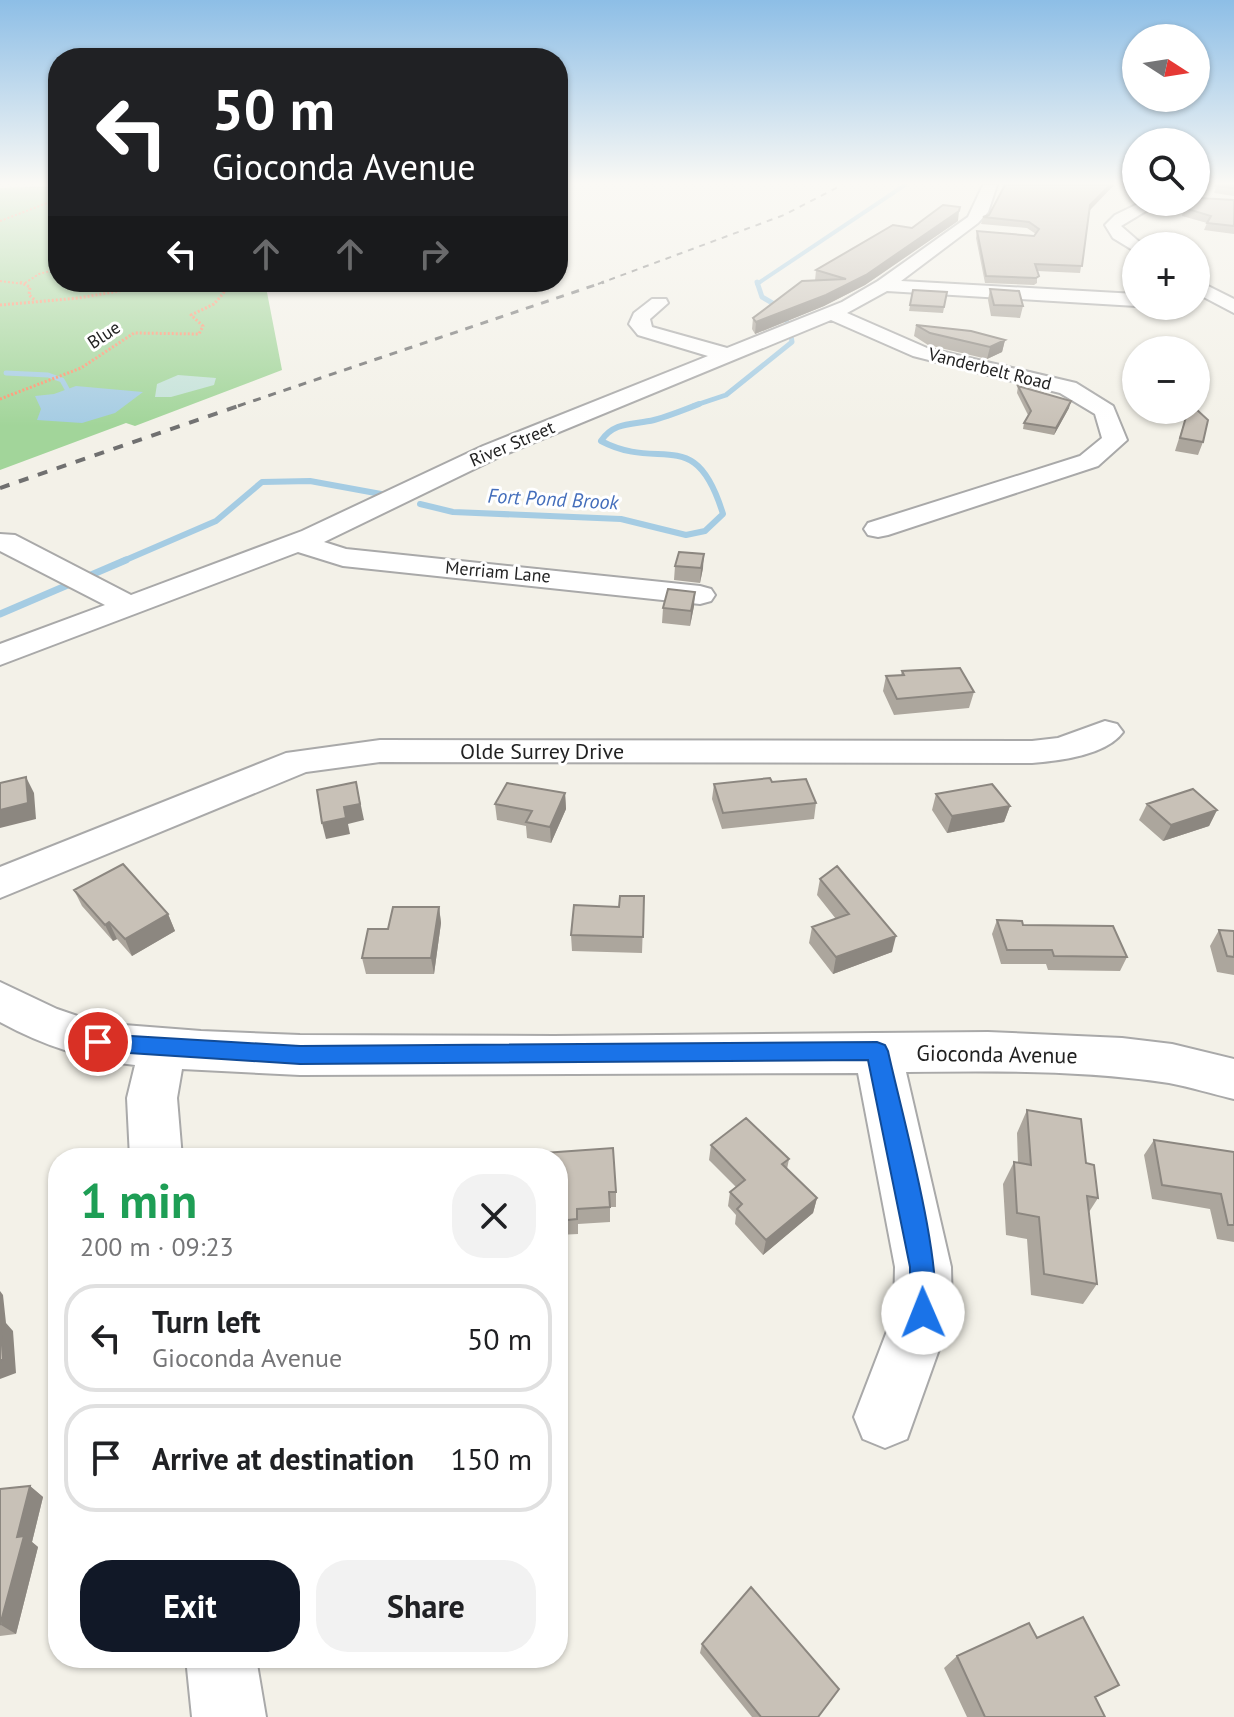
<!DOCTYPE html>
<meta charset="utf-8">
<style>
body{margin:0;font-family:"PT Sans",sans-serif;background:#f2f2f2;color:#202124;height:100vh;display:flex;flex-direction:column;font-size:30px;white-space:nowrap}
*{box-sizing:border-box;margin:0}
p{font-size:26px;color:#757577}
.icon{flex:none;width:44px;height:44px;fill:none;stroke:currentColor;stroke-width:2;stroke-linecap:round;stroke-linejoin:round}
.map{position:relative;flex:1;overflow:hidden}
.sheet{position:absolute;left:48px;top:1148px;width:520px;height:520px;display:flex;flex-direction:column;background:#fff;border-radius:32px;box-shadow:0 2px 6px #0004}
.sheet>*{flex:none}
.hud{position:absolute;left:48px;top:48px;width:520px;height:244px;border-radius:32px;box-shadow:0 2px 6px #0004;background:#202124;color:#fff;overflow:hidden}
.needle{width:52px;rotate:102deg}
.tools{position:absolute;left:1122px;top:24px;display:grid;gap:16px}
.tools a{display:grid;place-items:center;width:88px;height:88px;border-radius:50%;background:#fff;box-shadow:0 2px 6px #0004;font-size:40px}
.pin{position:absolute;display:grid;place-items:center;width:68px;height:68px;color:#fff;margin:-34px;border:4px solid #fff;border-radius:50%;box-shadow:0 2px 8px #0007}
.me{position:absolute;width:88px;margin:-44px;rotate:359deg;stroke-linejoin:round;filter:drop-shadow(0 0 6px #0008)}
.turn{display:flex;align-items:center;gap:28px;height:168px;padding:0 32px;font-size:36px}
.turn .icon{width:104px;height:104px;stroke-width:2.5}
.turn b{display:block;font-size:56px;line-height:68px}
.lanes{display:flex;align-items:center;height:76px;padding:0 32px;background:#0003;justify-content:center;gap:40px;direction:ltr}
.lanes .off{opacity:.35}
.round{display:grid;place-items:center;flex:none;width:84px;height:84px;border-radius:32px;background:#f2f2f2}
.headline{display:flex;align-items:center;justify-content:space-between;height:136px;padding:0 32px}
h1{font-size:48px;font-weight:600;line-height:60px;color:#1e9e55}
.cta{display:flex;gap:16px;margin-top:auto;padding:16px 32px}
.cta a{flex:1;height:92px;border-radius:32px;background:#111827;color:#fff;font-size:32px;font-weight:600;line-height:92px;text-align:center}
.cta a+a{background:#f2f2f2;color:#202124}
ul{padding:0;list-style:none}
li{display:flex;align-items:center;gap:24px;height:108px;margin:0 16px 12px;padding:0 16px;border:4px solid #e0e0e0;border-radius:32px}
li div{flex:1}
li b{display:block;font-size:30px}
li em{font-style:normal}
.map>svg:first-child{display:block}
.forest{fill:#a2d59a}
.wetland{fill:#c4e2d9}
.water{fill:#a5cce3}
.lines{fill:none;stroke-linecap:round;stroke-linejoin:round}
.stream-far3{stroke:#a5cce3;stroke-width:4}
.stream-far2{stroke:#a5cce3;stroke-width:5}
.stream-far1{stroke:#a5cce3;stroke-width:6}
.stream{stroke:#a5cce3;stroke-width:7}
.minor-casing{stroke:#a9a9a9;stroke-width:4}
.path-far1{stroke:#ff926d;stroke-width:2;stroke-dasharray:2 2;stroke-linecap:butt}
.path{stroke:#ff926d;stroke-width:3;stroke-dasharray:2 2;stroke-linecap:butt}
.minor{fill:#fff;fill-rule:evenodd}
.rail-far2{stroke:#707070;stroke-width:2;stroke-dasharray:6 6;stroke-linecap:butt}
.rail-far1{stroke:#707070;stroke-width:3;stroke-dasharray:8 8;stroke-linecap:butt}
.rail{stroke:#707070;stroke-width:4;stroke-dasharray:10 10;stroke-linecap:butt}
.wall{fill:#aca69d}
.shaded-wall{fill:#8c8780}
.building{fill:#c8c1b7;stroke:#8c8780;stroke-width:2}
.route{fill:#1a73e8;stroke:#114b97;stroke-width:2}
.labels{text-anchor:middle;stroke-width:6;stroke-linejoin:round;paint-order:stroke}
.far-street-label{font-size:18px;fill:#222;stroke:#fff}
.far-water-label{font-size:20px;font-style:italic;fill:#446ebb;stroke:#fff}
.street-label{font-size:22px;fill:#222;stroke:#fff}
</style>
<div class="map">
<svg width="1234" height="1717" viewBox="0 0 1234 1717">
<rect width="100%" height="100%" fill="#f3f1e8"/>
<path class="forest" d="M58 186V282H265L282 370 135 426 126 423 0 470V188Z"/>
<path class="wetland" d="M178 375 216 378 214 385 171 397H155L157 384Z"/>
<path class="water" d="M76 386 143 392 115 413 82 423 37 420 41 409 35 396 54 394Z"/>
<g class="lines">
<path class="stream-far3" d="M757 284 905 185"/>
<path class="stream-far2" d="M757 282 762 297 781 308 787 322
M6 373 48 375 62 380 67 389
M693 406 726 395 792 342 791 336"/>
<path class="stream-far1" d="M420 504 453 512 621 519 686 535 705 531 723 514C695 423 662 473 601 441 614 421 634 425 654 420 669 416 684 410 699 404
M121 562 216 521 262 482 310 481 381 494"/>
<path class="stream" d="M0 614 126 560"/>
<defs>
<path id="minor" d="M983 185H997L988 212 978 223 901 281 1136 294V306L887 291 847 313 927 348 1076 383 1113 406 1127 440 1098 466 888 535 878 537 868 535 864 529 868 523 1080 456 1102 438 1095 414 1060 393 913 356 831 320 501 456 324 542 346 549 700 586 711 589 715 595 711 601 700 604 343 566 298 552 0 665V644L105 605 0 551V534L15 535 131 595 302 531 483 446 708 356 638 335 629 324 634 313 652 299H666L668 303 650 319 652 327 727 348 842 302 878 281 968 217Z
M1142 202H1161L1121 226 1144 246H1136V252L1113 238 1105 225 1115 215Z
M1196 280 1234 299V313L1196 293Z
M1105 721 1117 724 1123 732C1107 755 1058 761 1032 763L380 762 306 772 0 898V867L286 753 380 740 1032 741 1058 738Z
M0 982 57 1009 98 1023 201 1031 300 1035 554 1036 988 1032 1122 1038 1172 1044 1234 1059V1099C1212 1094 1191 1087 1169 1083 1082 1070 993 1071 906 1072L951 1267 952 1313 907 1439 885 1448 863 1439 854 1417 894 1313 895 1267 858 1073 300 1075 182 1069 177 1098 182 1158H130L127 1098 135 1065C87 1060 42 1045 0 1022Z
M186 1658H256L266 1717H192Z"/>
</defs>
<use href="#minor" class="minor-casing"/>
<path class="path-far1" d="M0 221 58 199
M0 281 25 284
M25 283 39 274 58 269
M161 284 170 282"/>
<path class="path" d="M20 282 30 287 29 295 35 300
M0 305 79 298 170 282
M0 399 81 368 134 333 199 334 203 326 191 315 214 304 233 282"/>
<use href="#minor" class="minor"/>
<path class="rail-far2" d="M598 284 784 215 842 185"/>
<path class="rail-far1" d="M238 406 604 282"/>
<path class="rail" d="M0 488 244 404"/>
</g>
<path class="wall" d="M1005 185H1114L1090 210 1080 273 1037 271V283L1034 285 985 283 976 238 977 231 1034 236 1036 234 1027 228 981 224 983 217 989 215Z
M1234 185V196L1214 193 1216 186Z
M1234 200V234L1204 230 1207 223 1182 216 1184 208Z
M958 221 865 285 824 306 755 334 752 329 753 318 815 281 816 270 912 228Z
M990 289 1023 306 1020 318 991 316 988 300Z
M913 290 947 292 943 313 909 311Z
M916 325 1005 340 1002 352 987 359 928 345 914 336Z
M1018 386 1069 408 1054 435 1023 429 1024 423 1028 415 1017 393Z
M1188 410 1203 442 1198 455 1175 451Z
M675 566 703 568 700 583 674 580Z
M694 606 690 626 662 623 663 608Z
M902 671 974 692 969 708 894 715 883 691 886 676 901 675Z
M772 782 816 803 814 819 722 829 712 799 714 784Z
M565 793 566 809 551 843 527 838 526 826 497 820 495 804Z
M936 794 1010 806 1004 822 947 833 932 810Z
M1147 804 1217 810 1209 826 1163 841 1139 820Z
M820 879 892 952 833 974 809 943 812 927 836 919 817 895Z
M74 890 168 914 175 931 132 956 117 939 113 941 82 906Z
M644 896 642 953 572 951 571 935 619 907Z
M439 907 441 923 434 974H366L362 958 388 929Z
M997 920 1023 925 1127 957 1120 971 1048 970 1046 964H1001L992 934Z
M1219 930 1234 931V975L1217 972 1210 946Z
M1027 1110 1086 1163 1098 1198 1089 1212 1097 1284 1083 1304 1031 1295 1027 1239 1006 1235 1003 1184 1014 1162 1018 1163 1017 1133Z
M1154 1140 1234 1152V1242L1217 1239 1210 1209 1152 1199 1144 1155Z
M711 1145 789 1159 787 1169 817 1198 813 1213 763 1255 735 1224 736 1215 728 1206 730 1192 736 1187 709 1160Z
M558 1158 616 1192V1207H610V1222L578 1224V1234L558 1235Z
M30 1486 43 1497 32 1542 38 1547 16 1634 0 1636V1489Z
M1037 1638 1095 1698 1105 1717H967L944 1668 957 1656Z
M702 1644 818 1717H752L700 1653Z"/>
<path class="shaded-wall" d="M1110 185H1114L1089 211 1090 205Z
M959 211 958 221 865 285 824 306 755 334 756 322 826 295Z
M1005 340 1002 352 987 359 990 347Z
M1071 401 1069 408 1054 435 1056 428Z
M704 554 703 568 700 583 701 568Z
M695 592 694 606 690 626 691 611Z
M26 777 34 793 36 819 0 828V810Z
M356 782 364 820 348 824 350 834 326 839 322 823 344 807Z
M565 793 566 809 551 843 550 827Z
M1010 806 1004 822 947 833 952 816Z
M1217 810 1209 826 1163 841 1171 825Z
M439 907 441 923 434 974 431 958Z
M168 914 175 931 132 956 125 939Z
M109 922 117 939 113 941 105 925Z
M896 936 892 952 833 974 836 957Z
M817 1198 813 1213 763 1255 766 1240Z
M0 1291 3 1295 6 1323 13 1331 16 1373 0 1379Z
M30 1486 43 1497 32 1542 38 1547 16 1634 1 1625 17 1537Z"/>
<path class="building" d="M1005 185H1110L1090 205 1082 266 1035 264 1039 276 1036 278 986 276 977 231 1034 236 1039 229 1029 222 983 217 989 215Z
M1217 185H1234V188L1216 186Z
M1199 198 1234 200V226L1207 223 1211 216 1184 208 1193 202H1196V200Z
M943 205 960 207 959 211 866 275 826 295 756 322 753 318 802 281 846 279 816 270 893 225 912 228Z
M990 289 1019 291 1023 306 994 305Z
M913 290 947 292 944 307 910 305Z
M916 325 971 331 1005 340 990 347 930 333Z
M1018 386 1071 401 1056 428 1024 423 1031 411Z
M1196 409 1208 420 1203 442 1180 438 1188 410H1196Z
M679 552 704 554 701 568 675 566Z
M668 589 695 592 691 611 663 608Z
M960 668 974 692 897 699 886 676 904 675 902 671Z
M26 777 28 803 0 810V783Z
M770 778 772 782 806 779 816 803 723 813 714 784Z
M356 782 360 804 344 807 346 818 322 823 317 790Z
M507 783 565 793 550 827 526 822 532 811 495 804Z
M992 784 1010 806 952 816 936 794Z
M1193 789 1217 810 1171 825 1147 804Z
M123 864 168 914 125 939 109 922 105 925 74 890Z
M837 866 896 936 836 957 812 927 849 914 820 879Z
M620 896H644L643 937 571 935 574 905 619 907Z
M393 907H439L431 958H362L368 929H388Z
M997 920 1022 921 1023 925 1113 926 1127 957 1054 956 1052 950H1007Z
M1219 930 1234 931V957L1227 956Z
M1027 1110 1081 1119 1086 1163 1094 1165 1098 1198 1087 1196 1097 1284 1044 1274 1039 1217 1017 1213 1014 1162 1031 1165Z
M746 1118 789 1159 782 1164 817 1198 766 1240 737 1209 742 1204 730 1192 745 1180 711 1145Z
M1154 1140 1234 1152V1225H1228L1221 1194 1162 1185Z
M613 1148 616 1192H609L610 1207 577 1209V1219L558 1221V1158H530V1154Z
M0 1318 3 1359 0 1361Z
M30 1486 17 1537 24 1536 0 1625V1489Z
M751 1587 839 1689 818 1717H761L702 1644Z
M1083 1617 1119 1685 1095 1697 1105 1717H985L957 1656 1029 1623 1037 1638Z"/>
<linearGradient id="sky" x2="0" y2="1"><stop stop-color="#8dbee6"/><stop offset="0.43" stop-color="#faf9f5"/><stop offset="1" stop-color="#faf9f5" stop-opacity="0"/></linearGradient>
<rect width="1234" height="426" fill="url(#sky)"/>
<path class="route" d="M98 1034 300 1046 877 1042 885 1045 888 1051C899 1103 949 1281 932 1322L923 1326 914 1322 910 1313V1267L868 1060 300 1064 98 1051 91 1049 87 1042 91 1036Z"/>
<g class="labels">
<g class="far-street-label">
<text transform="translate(104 335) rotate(-33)" y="6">Blue</text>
<text transform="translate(990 369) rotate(14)" y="6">Vanderbelt Road</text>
<text transform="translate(512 444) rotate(-23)" y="6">River Street</text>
<text transform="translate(498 572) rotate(5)" y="6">Merriam Lane</text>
</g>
<g class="far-water-label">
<text transform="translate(553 499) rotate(3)" y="7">Fort Pond Brook</text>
</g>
<g class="street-label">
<text x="542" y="759">Olde Surrey Drive</text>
<text transform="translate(997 1054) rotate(1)" y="8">Gioconda Avenue</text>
</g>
</g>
</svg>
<div class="tools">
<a><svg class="needle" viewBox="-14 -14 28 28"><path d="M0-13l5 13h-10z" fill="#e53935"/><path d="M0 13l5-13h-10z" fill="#757577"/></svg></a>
<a><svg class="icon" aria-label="search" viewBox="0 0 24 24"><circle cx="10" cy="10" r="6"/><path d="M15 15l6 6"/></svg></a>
<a>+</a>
<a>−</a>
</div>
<div class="pin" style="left:98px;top:1042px;background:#d93025"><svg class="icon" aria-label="arrive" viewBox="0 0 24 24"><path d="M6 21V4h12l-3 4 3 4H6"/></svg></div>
<svg class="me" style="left:923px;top:1313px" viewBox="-20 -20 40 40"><circle r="19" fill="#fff"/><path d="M0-13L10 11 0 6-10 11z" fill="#1a73e8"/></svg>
<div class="hud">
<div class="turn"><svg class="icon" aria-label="left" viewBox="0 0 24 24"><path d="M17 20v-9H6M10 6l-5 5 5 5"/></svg><div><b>50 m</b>Gioconda Avenue</div></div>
<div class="lanes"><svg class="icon" aria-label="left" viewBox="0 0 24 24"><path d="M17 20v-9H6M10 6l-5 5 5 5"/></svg><svg class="icon off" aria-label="ahead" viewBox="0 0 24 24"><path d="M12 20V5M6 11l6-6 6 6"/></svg><svg class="icon off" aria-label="ahead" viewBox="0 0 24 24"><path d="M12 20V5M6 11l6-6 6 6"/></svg><svg class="icon off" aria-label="right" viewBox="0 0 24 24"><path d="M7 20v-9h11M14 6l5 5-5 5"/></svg></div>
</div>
<section class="sheet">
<div class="headline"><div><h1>1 min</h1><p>200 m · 09:23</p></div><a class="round"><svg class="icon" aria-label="close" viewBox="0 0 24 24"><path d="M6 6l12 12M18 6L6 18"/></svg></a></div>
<ul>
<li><svg class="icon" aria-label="left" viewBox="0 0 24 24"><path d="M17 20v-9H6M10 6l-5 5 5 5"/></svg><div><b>Turn left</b><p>Gioconda Avenue</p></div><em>50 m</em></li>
<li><svg class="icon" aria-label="arrive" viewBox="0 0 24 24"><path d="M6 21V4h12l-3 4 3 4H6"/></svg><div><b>Arrive at destination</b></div><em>150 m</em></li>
</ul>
<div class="cta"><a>Exit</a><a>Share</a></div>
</section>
</div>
